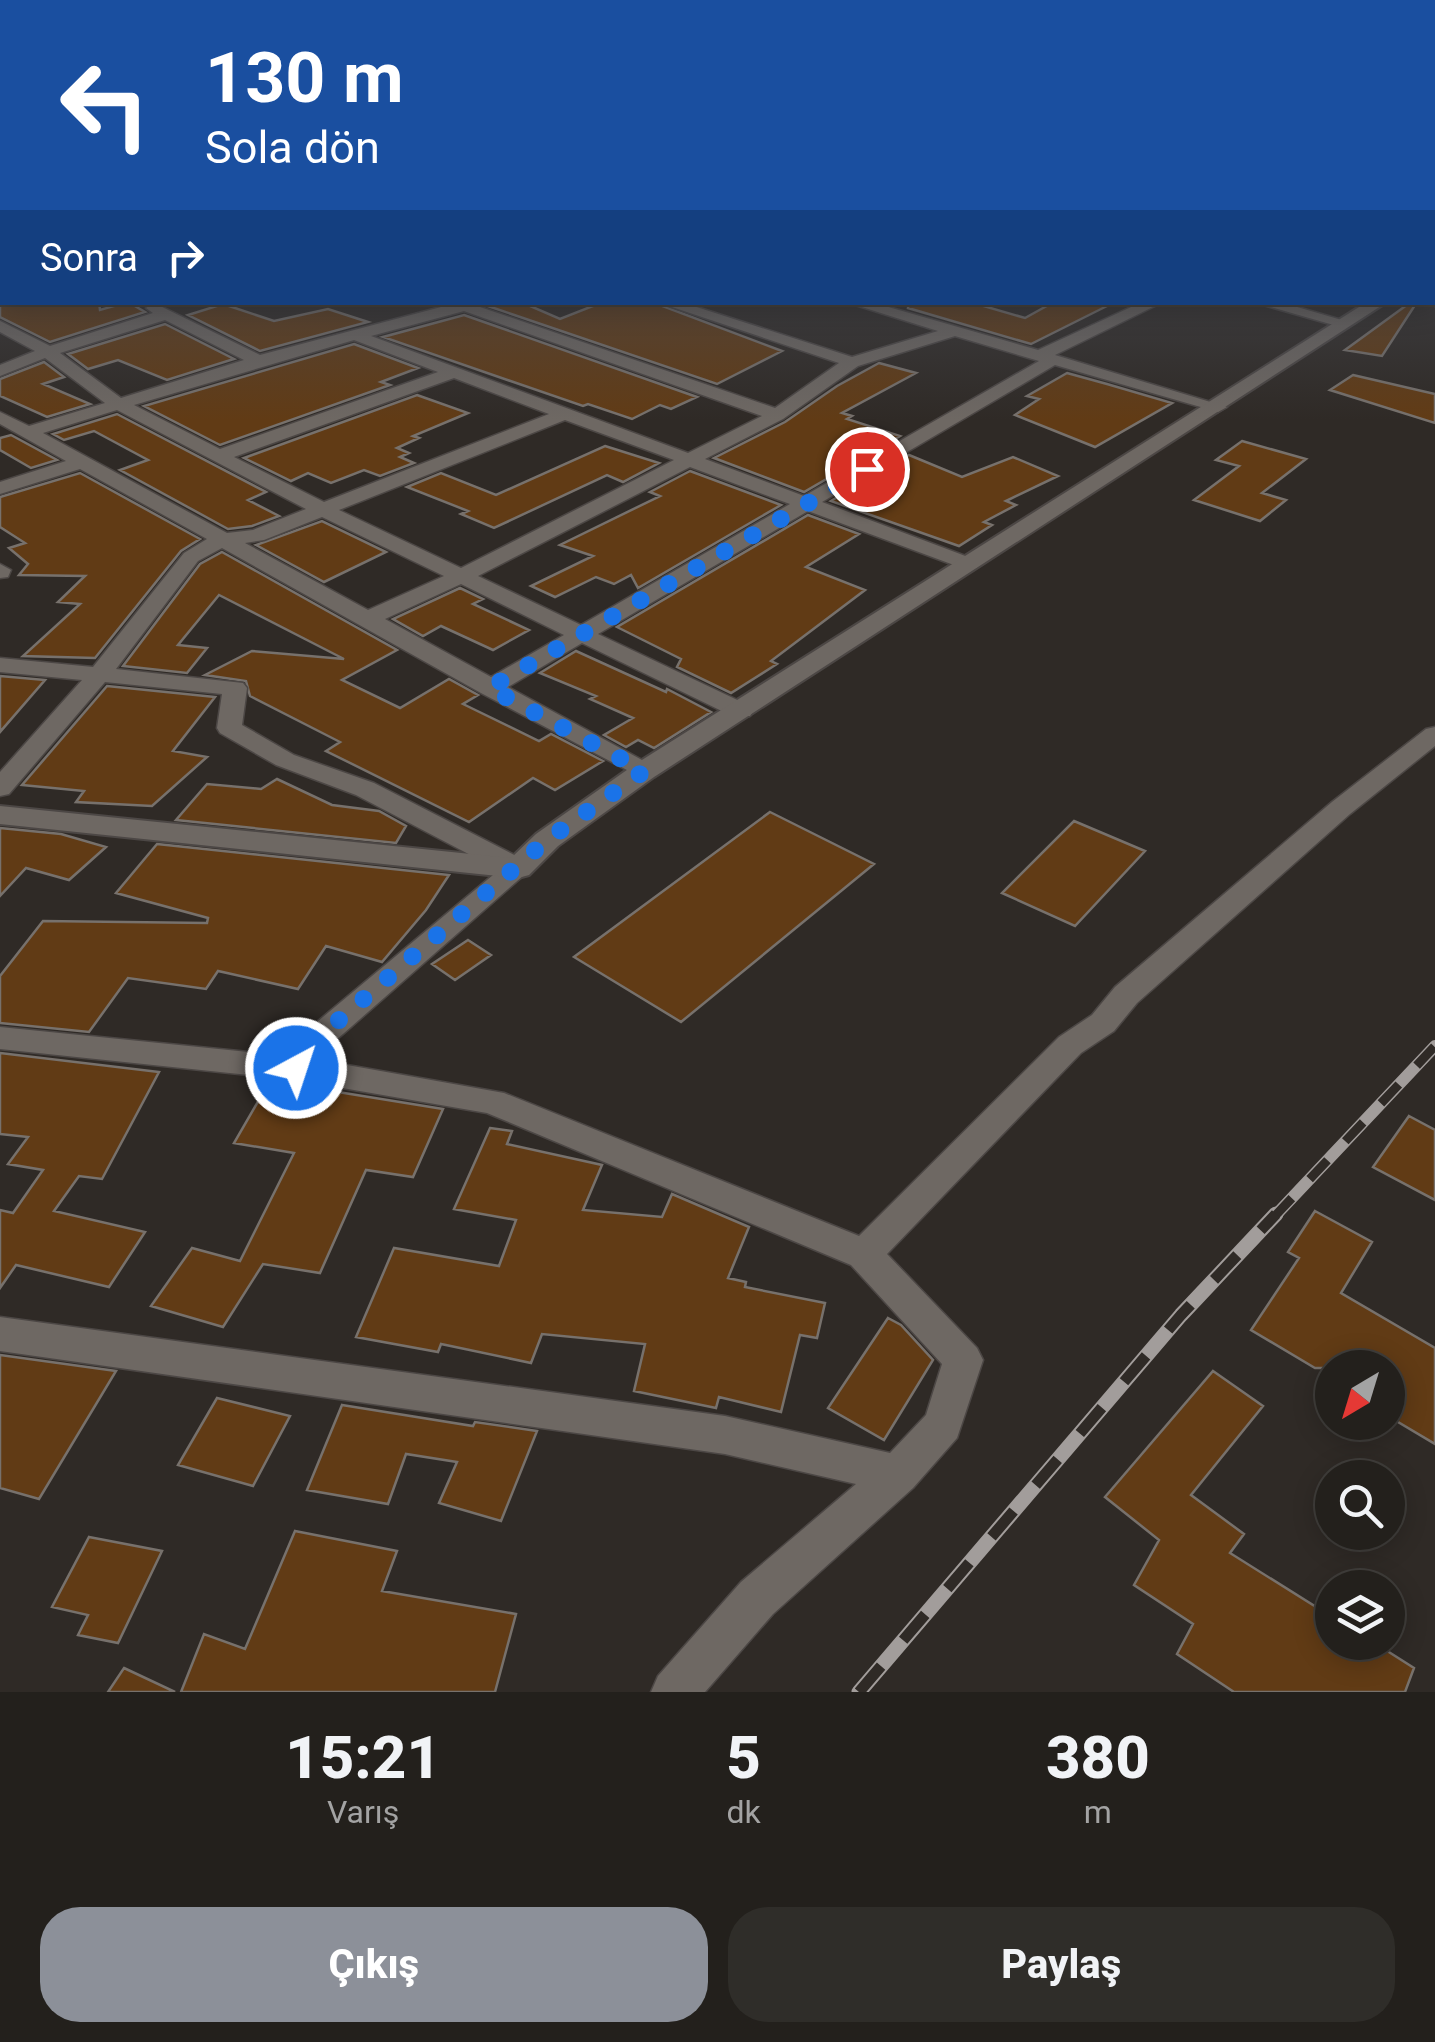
<!DOCTYPE html>
<html lang="tr">
<meta charset="utf-8">
<style>
body{margin:0;font-family:Roboto,sans-serif;background:#2f2d29;color:#f1f3f6;height:100vh;display:flex;flex-direction:column;font-size:38px;white-space:nowrap}
*{box-sizing:border-box;margin:0}
p{font-size:32px;color:#a3a3a3}
.icon{flex:none;width:55px;height:55px;fill:none;stroke:currentColor;stroke-width:2;stroke-linecap:round;stroke-linejoin:round}
.map{position:relative;height:1692px;overflow:hidden}
.panel{display:flex;flex-direction:column;background:#23201c;flex:1}
.panel>*{flex:none}
.hud{position:absolute;left:0px;top:0px;width:1435px;height:305px;box-shadow:0 5px 25px #0003,0 0 0 2px #403e3b;background:#1a4fa0;color:#fff;overflow:hidden}
.needle{width:65px;rotate:218deg}
.buttons{position:absolute;left:1315px;top:1350px;display:grid;gap:20px}
.buttons a{display:grid;place-items:center;width:90px;height:90px;border-radius:50%;background:#23201c;box-shadow:0 5px 25px #0003,0 0 0 2px #403e3b;font-size:50px}
.pin{position:absolute;display:grid;place-items:center;width:85px;height:85px;color:#fff;margin:-42px;border:5px solid #fff;border-radius:50%;box-shadow:0 2px 10px #0007}
.me{position:absolute;width:110px;margin:-55px;rotate:40deg;stroke-linejoin:round;filter:drop-shadow(0 0 8px #0008)}
.turn{display:flex;align-items:center;gap:35px;height:210px;padding:0 40px;font-size:45px}
.turn .icon{width:130px;height:130px;stroke-width:2.5}
.turn b{display:block;font-size:70px;line-height:85px}
.then{display:flex;align-items:center;height:95px;padding:0 40px;background:#0003;gap:20px;font-size:38px}
.eta{display:flex;justify-content:space-evenly;align-items:center;height:170px;text-align:center}
.eta b{font-size:60px;font-weight:800;line-height:70px}
.cta{display:flex;gap:20px;margin-top:auto;padding:20px 40px}
.cta a{flex:1;height:115px;border-radius:40px;background:#8c9099;color:#fff;font-size:40px;font-weight:800;line-height:115px;text-align:center}
.cta a+a{background:#2f2d29;color:#f1f3f6}
.map>svg:first-child{display:block}
.building{fill:#613b15;stroke:#77716c;stroke-width:2.5}
.lines{fill:none;stroke-linecap:round;stroke-linejoin:round}
.minor-casing{stroke:#4c4745;stroke-width:3}
.tertiary-casing{stroke:#4c4745;stroke-width:4}
.minor{fill:#6e6863;fill-rule:evenodd}
.tertiary{fill:#6e6863;fill-rule:evenodd}
.rail-far1-casing{stroke:#a29d9b;stroke-width:12}
.rail-casing{stroke:#a29d9b;stroke-width:15}
.rail-far1{stroke:#2f2a26;stroke-width:9;stroke-dasharray:26;stroke-linecap:butt}
.rail{stroke:#2f2a26;stroke-width:11;stroke-dasharray:34;stroke-linecap:butt}
.route{stroke:#1a73e8;stroke-width:18;stroke-dasharray:0 32.4}
</style>
<div class="map">
<svg width="1435" height="1692" viewBox="0 0 1435 1692">
<rect width="100%" height="100%" fill="#2f2a26"/>
<path class="building" d="M0 302H99L100 310 128 302 145 312 50 342 0 317Z
M491 302H521L560 319 603 302H652L782 351 717 384 488 306Z
M909 302H970L1025 318 1054 302H1115L1031 344 908 308Z
M1411 302H1417L1382 356 1345 350Z
M223 304 274 321 328 309 368 322 260 351 188 315Z
M464 315 697 397 671 409 660 405 632 419 588 404 583 406 383 337Z
M165 324 234 359 167 380 118 360 88 369 68 354Z
M354 344 418 368 381 382 390 385 220 445 144 406Z
M44 362 64 377 43 384 90 404 47 417 0 396V379Z
M879 363 916 373 842 413 852 416 847 419 900 436 885 445 804 492 714 458 785 422 837 386Z
M1067 373 1107 384 1172 403 1095 447 1015 415 1039 399 1027 396Z
M1353 375 1435 394V423L1330 390Z
M417 395 468 413 413 436 419 438 397 448 409 453 400 457 414 463 380 476 364 470 331 483 308 473 291 481 244 458Z
M117 414 266 492 248 500 279 516 252 526 228 529 120 470 148 460 94 431 64 440 53 434Z
M11 435 57 460 31 468 0 450V438Z
M1242 441 1306 459 1262 493 1286 500 1260 521 1194 500 1239 466 1216 460Z
M605 446 659 463 623 482 607 475 494 528 461 514 468 511 407 487 441 473 496 495Z
M909 455 962 477 1013 457 1058 476 1006 501 1016 505 984 522 992 525 959 546 831 501Z
M690 471 781 505 638 588 631 575 614 584 596 577 555 597 531 586 593 556 560 545 660 496 650 492Z
M80 473 200 539 181 551 95 658 23 656 80 604 58 602 85 576 19 575 28 564 9 548 25 543 0 527V497Z
M808 515 859 534 806 567 865 590 771 661 777 664 731 693 677 667 681 659 617 627Z
M322 521 386 552 324 582 256 545Z
M222 552 397 650 342 680 400 708 449 679 478 695 463 704 539 741 551 734 603 761 555 790 533 778 469 822 326 751 340 742 250 696 246 681 205 675 252 651 344 659 219 595 178 645 207 648 187 673 123 666 200 564Z
M460 588 483 599 473 604 529 630 493 650 441 626 423 636 393 619Z
M576 651 666 692 667 689 711 712 654 748 638 740 626 747 604 735 633 718 590 699 596 696 540 673Z
M0 676 45 680 0 732Z
M107 686 215 697 173 751 207 757 152 806 76 802 84 791 22 785Z
M277 779 332 805 379 811 406 826 396 843 176 820 207 784 261 789Z
M770 812 874 864 681 1022 574 957Z
M1074 821 1145 851 1075 926 1002 893Z
M0 828 61 834 106 847 69 880 26 868 0 896Z
M157 844 449 875 426 910 382 962 326 946 298 989 218 971 206 989 128 978 89 1032 0 1023V976L43 921 207 923 208 918 116 893Z
M468 940 491 955 455 980 432 964Z
M0 1053 159 1072 102 1179 79 1176 54 1211 145 1232 109 1287 16 1265 0 1288V1210L13 1213 43 1170 8 1164 28 1137 0 1134Z
M270 1081 443 1109 413 1177 366 1170 320 1273 263 1264 223 1327 151 1306 192 1248 240 1261 294 1153 234 1143Z
M1409 1116 1435 1130V1200L1373 1167Z
M490 1128 512 1131 507 1144 602 1165 583 1210 662 1217 672 1194 749 1227 728 1278 746 1282 745 1287 825 1303 817 1338 800 1335 781 1412 719 1397 716 1408 634 1391 645 1344 542 1334 531 1363 441 1344 438 1352 356 1337 394 1248 499 1266 516 1220 454 1209Z
M1315 1211 1372 1242 1341 1293 1435 1348V1444L1388 1416V1368H1315L1251 1330 1299 1258 1288 1252Z
M888 1318 901 1325 933 1360 884 1440 828 1408Z
M0 1355 116 1371 39 1499 0 1488Z
M1213 1371 1263 1406 1191 1495 1244 1534 1230 1553 1332 1617V1642H1373L1414 1668 1405 1692H1234L1177 1654 1193 1624 1134 1585 1159 1540 1105 1497Z
M217 1398 290 1416 253 1486 178 1465Z
M342 1405 473 1426 475 1422 537 1431 501 1521 439 1503 457 1462 406 1454 388 1504 307 1490Z
M295 1531 397 1551 382 1591 516 1614 495 1692H181L204 1634 245 1649Z
M89 1537 162 1551 118 1643 78 1635 88 1615 52 1607Z
M124 1668 175 1692H108Z"/>
<g class="lines">
<defs>
<path id="minor" d="M1432 201H1435V209H1432Z
M1432 227H1435V235H1432Z
M1432 296H1435V306L1426 302H1432Z
M460 302H487L480 307 775 408 839 363 657 302H681L852 357 938 331 846 302H871L1038 350 1142 302H1163L1055 355 1227 407 1218 412 1055 365 822 502 976 560 980 564 976 568H962L808 511 598 634 750 706 753 711 750 716H732L582 643 508 687 653 766 657 771 644 779 481 693 222 548 198 561 116 669 243 683 247 688 242 725 294 755 374 783 528 862 532 868 327 1048 319 1060 504 1093 859 1236 1059 1037 1092 1015 1115 987 1332 802 1426 729 1435 727V746L1350 814 1137 1003 1114 1031 1081 1053 887 1254 977 1348 983 1360 957 1438 913 1488 773 1614 705 1692H651L658 1676 741 1582 856 1484 725 1454 0 1351V1317L725 1416 890 1453 926 1415 942 1364 851 1265 487 1113 296 1080 0 1049V1027L287 1056 305 1032 499 870 356 795 276 765 220 733 217 728 222 694 105 682 9 794 0 796V772L82 680 0 672V658L93 667 184 553 207 539 80 469 0 494V482L66 461 0 424V412L29 426 105 403 45 358 0 376V365L35 351 0 332V321L50 346 153 313 146 308 154 303 260 355ZM464 311 762 416 688 453 371 336ZM165 320 244 360 121 398 60 353ZM955 336 1039 361 804 496 705 459 783 419 858 366ZM354 340 438 372 220 449 134 405ZM454 378 549 414 324 502 234 457ZM117 410 306 509 253 530 227 533 43 433ZM565 420 674 460 461 568 339 510ZM690 467 790 504 581 625 478 576ZM322 517 444 576 368 610 245 543 264 540ZM461 584 564 635 491 677 385 619Z
M1253 302H1280L1352 323 1344 328Z
M0 564 11 570 8 577 0 578Z"/>
<path id="tertiary" d="M1435 265V275L1432 276V266Z
M1367 302H1387L654 777 558 846 529 875 518 878 0 824V806L511 858 536 834 634 765Z"/>
</defs>
<use href="#minor" class="minor-casing"/>
<use href="#tertiary" class="tertiary-casing"/>
<use href="#minor" class="minor"/>
<use href="#tertiary" class="tertiary"/>
<defs>
<path id="rail-far1" d="M1274 1217 1435 1046"/>
<path id="rail" d="M859 1692 1181 1315 1276 1214"/>
</defs>
<use href="#rail-far1" class="rail-far1-casing"/>
<use href="#rail" class="rail-casing"/>
<use href="#rail-far1" class="rail-far1"/>
<use href="#rail" class="rail"/>
</g>
<linearGradient id="sky" x2="0" y2="1"><stop stop-color="#1a1715"/><stop offset="0.44" stop-color="#474a52"/><stop offset="1" stop-color="#474a52" stop-opacity="0"/></linearGradient>
<rect width="1435" height="420" fill="url(#sky)"/>
<g class="lines">
<path class="route" d="M296 1068 316 1040 547 840 644 771 489 688 867 469"/>
</g>
</svg>
<div class="buttons">
<a><svg class="needle" viewBox="-14 -14 28 28"><path d="M0-13l5 13h-10z" fill="#e53935"/><path d="M0 13l5-13h-10z" fill="#a3a3a3"/></svg></a>
<a><svg class="icon" aria-label="search" viewBox="0 0 24 24"><circle cx="10" cy="10" r="6"/><path d="M15 15l6 6"/></svg></a>
<a><svg class="icon" aria-label="layers" viewBox="0 0 24 24"><path d="M12 4l9 5-9 5-9-5zM3 14l9 5 9-5"/></svg></a>
</div>
<div class="pin" style="left:867px;top:469px;background:#d93025"><svg class="icon" aria-label="arrive" viewBox="0 0 24 24"><path d="M6 21V4h12l-3 4 3 4H6"/></svg></div>
<svg class="me" style="left:296px;top:1068px" viewBox="-20 -20 40 40"><circle r="17" fill="#1a73e8" stroke="#fff" stroke-width="3"/><path d="M0-11L8 9 0 5-8 9z" fill="#fff"/></svg>
<div class="hud">
<div class="turn"><svg class="icon" aria-label="left" viewBox="0 0 24 24"><path d="M17 20v-9H6M10 6l-5 5 5 5"/></svg><div><b>130 m</b>Sola dön</div></div>
<div class="then">Sonra<svg class="icon" aria-label="right" viewBox="0 0 24 24"><path d="M7 20v-9h11M14 6l5 5-5 5"/></svg></div>
</div>
</div>
<section class="panel">
<div class="eta">
<div><b>15:21</b><p>Varış</p></div>
<div><b>5</b><p>dk</p></div>
<div><b>380</b><p>m</p></div>
</div>
<div class="cta"><a>Çıkış</a><a>Paylaş</a></div>
</section>
